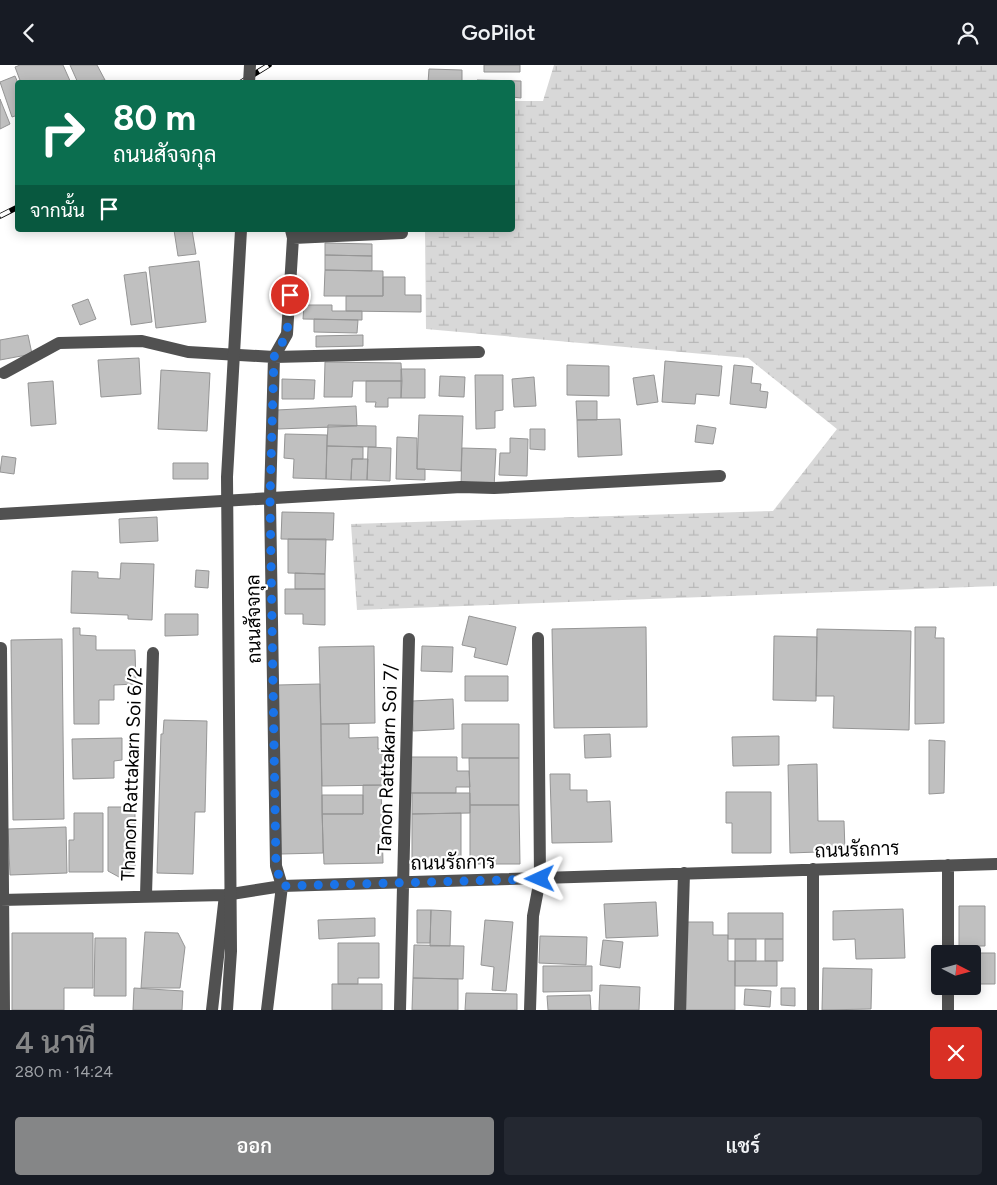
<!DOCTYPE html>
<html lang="th">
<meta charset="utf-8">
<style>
body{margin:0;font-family:Figtree,Sarabun,sans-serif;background:#242831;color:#f1f3f6;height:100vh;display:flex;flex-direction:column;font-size:19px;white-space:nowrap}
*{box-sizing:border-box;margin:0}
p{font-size:16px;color:#9ea1a6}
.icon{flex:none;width:28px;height:28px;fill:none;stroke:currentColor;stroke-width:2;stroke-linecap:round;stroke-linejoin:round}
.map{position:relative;height:945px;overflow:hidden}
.details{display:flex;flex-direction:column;background:#171b24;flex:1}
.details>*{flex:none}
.top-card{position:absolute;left:15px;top:15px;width:500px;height:152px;border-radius:5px;box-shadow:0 2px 12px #0003;background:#0b6e4f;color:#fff;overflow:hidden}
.needle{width:32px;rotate:96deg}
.tools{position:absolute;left:931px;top:880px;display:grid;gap:10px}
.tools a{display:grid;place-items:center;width:50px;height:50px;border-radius:5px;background:#171b24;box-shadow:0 2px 12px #0003;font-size:25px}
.pin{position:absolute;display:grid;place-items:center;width:42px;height:42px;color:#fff;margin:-21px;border:2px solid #fff;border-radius:50%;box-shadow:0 1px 5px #0007}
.me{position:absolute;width:55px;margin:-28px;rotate:269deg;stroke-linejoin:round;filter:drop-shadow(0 0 4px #0008)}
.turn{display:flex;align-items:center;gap:18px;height:105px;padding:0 15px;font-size:22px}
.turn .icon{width:65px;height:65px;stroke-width:2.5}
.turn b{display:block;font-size:35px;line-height:42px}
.then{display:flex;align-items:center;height:48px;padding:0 15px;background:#0003;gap:10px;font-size:19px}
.round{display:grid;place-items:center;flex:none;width:52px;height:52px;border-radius:5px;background:#242831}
.head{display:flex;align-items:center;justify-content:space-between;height:85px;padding:0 15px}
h1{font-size:30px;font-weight:600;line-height:38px;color:#858687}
.button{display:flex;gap:10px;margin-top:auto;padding:10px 15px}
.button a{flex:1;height:58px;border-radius:5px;background:#858687;color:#fff;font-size:20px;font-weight:600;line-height:58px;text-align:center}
.button a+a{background:#242831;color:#f1f3f6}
header{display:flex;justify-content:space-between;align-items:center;height:65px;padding:0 15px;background:#171b24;font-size:22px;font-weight:600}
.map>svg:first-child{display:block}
.wetland{fill:url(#wetland-marsh)}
.building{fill:#c0c0c0;stroke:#959595}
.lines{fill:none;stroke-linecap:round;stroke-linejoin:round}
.minor{stroke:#515151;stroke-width:12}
.rail-casing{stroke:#000;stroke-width:5.5}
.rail{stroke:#fff;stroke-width:4;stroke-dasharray:11;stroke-linecap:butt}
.minor-bridge{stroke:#515151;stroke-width:12}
.route{stroke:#1a73e8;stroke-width:9;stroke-dasharray:0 16.2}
.labels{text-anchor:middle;stroke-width:4.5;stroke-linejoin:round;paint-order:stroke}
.street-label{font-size:19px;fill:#000;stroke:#fff}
</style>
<header><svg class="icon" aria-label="back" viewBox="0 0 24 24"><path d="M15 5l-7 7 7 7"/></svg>GoPilot<svg class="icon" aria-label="person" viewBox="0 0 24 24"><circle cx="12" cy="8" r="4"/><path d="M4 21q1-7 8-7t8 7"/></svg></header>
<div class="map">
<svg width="997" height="945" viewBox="0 0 997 945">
<defs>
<pattern id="wetland-marsh" width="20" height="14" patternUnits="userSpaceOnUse" patternTransform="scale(1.25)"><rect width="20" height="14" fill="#d8d8d8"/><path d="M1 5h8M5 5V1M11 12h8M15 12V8" fill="none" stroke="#b8b8b8"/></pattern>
</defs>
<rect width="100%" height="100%" fill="#fff"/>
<path class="wetland" d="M554 0H997V521L357 545 351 459 773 446 837 364 748 293 426 264 425 165H512L513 36H543Z"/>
<path class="building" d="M20 0H63L71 18H21L15 2Z
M70 0H97L105 15 78 18Z
M484 0H520V7H484Z
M429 4 462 5V18H428Z
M15 11 18 18V50L12 52 0 17Z
M477 15 521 16V33L512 32V18H477Z
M0 34 10 59 0 64Z
M174 165H192L196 189 178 191Z
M325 178 372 179V191L325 190Z
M325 190 372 191V206L325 205Z
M199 196 206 257 156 263 149 202Z
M325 205 383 206V231H324Z
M146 207 152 257 131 260 124 210Z
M383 212H405V230H421V247L346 246V231H383Z
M88 234 96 254 80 260 72 240Z
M304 240H332V246H362V255L303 254Z
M314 254 358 255 357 268 314 267Z
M28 270 32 289 0 295V275Z
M363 270V281L316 282V271Z
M139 293 141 329 101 332 98 295Z
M665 296 722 301 719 331 696 329 695 339 662 337Z
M325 297 401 298 402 316H353L352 332H324Z
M567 300 609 301V331L567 330Z
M734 300 753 302 751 318 761 319 760 326 768 327 766 343 730 339Z
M401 304H425V333H401Z
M161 305 210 308 207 366 158 364Z
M475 310H503V345L495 346V363L476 364Z
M654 310 658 337 637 340 633 313Z
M440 311 465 312 464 332 439 331Z
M534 312 536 341 514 342 512 314Z
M282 314 315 315 314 334H282Z
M53 316 56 359 31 361 28 318Z
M366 316H402L401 333H388V342H375L376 337H366Z
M576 336H597V355H577Z
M356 341 357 361 278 364 277 345Z
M419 350 463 351 461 406 417 404Z
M620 354 622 390 578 392 577 355Z
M328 360 376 361V382L327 381Z
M697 360 716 363 713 379 695 377Z
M530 364H545V385L530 384Z
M285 369 327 370 326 414 293 413 294 394 284 393Z
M397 372 417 373V404H425V415L396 414Z
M510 373 528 374 527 411 499 410 500 388H510Z
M327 381 363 382V394H352L351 415 326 414Z
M368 382 391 383 390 416 367 415Z
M462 383 496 384 494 423 461 422Z
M2 391 16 393 14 409 0 407Z
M352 394H368L367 415H351Z
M173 398H208V414H173Z
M282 447 334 448 333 475 281 474Z
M157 452 158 476 120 478 119 454Z
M288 474H326L325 509 288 508Z
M121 498 154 499 152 555 128 554V550L71 548 72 506 98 507V513L120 514Z
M196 505 209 506 208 523 195 522Z
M295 508 325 509V524H295Z
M285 524H325V560L303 559V549H285Z
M165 549H198V570L165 571Z
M469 551 516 562 507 600 474 592 476 583 462 580Z
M646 562 647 662 554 663 552 564Z
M915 562H936L935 573H944V658L915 659Z
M73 563H80V570L96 571V585H135L136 619 114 620V635H99V659H74Z
M817 564 911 566 909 665 833 663 834 631H816Z
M774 571 817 572 816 636 773 635Z
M62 574 64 754 13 755 11 575Z
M374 581 375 658 321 659 319 582Z
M422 581 453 582 452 607 421 606Z
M465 611H508V636H465Z
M320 619 323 788 281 789 278 620Z
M453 634 454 664 413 666 412 636Z
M164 655 207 656 205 747H195L193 809 157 808 161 669H163Z
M321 659H349V673L378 672V684H392L393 720 322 721Z
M462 659H519V693H462Z
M610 669 611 692 585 693 584 670Z
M779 671V700L733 701 732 672Z
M122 673V695L114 696V713L73 714 72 674Z
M929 675 945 676 944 728 929 729Z
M405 692H457V706H469L470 722H456V728H405Z
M469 693H519V740H470Z
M817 699 818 756H844L845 786 790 788 788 700Z
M550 709H570V725H587V737L610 736 612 777 552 778Z
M363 720H381L383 798 324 799 322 749H363Z
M726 727H771V788H732V758H726Z
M412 728H470V748L412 749Z
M322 730H363V749H322Z
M470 740H519L520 799H470Z
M108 742H135V805L119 812 108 806Z
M74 748H103V807H69V775H74Z
M461 748V797L412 798V749Z
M66 762 67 808 10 810 8 764Z
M656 837 658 871 606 873 604 839Z
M959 841H985V881H959Z
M903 844 905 893 856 894 855 874 833 875V846Z
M417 845H431L430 878H417Z
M431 845 451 846 450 881H430Z
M728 848H783V874H728Z
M375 853V871L319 874 318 855Z
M485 855 513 857 506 926 492 925 494 902 481 900Z
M686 857H713V870H728V896H735V945H686Z
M145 867 178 868 185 882 180 923H141Z
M12 868H93V923H64V945H12Z
M540 871 587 872 586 900 539 898Z
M95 873H126V931H94Z
M735 874H756V896H735Z
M765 874H783V896H765Z
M603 875 623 877 620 903 600 900Z
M338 878H379V913H358V919H338Z
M414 880 464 881 463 914 413 913Z
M957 888H995V919H972V889Z
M735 896H777V921H735Z
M543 901H592V926L543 927Z
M823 903 872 904 871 944 822 945Z
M413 913 458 914V945H412Z
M332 919H382V945H332Z
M600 920 640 922 639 945H599Z
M134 923 183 926 182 945H133Z
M781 923H795V941L781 940Z
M745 924 771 926 770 942 744 940Z
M466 928 517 929V945H465Z
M590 930 591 945H548L547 931Z"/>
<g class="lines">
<path class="minor" d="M293 173 402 168
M4 308 59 278 142 276 188 287 274 292 479 287
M0 449 461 422 494 423 720 411
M1 583 4 945
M146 830 153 588
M0 835 225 830 282 821 997 799
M948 889V800
M212 945 225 830
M267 945 282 821 276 801 270 434 274 292 287 269 293 173 291 165
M400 945 409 574
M530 945 533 851 540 814 538 573
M680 945 684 808
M813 945V804
M948 945V921"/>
<defs>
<path id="rail" d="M240 18 269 0
M0 151 18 142"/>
</defs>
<use href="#rail" class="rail-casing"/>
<use href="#rail" class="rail"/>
<path class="minor-bridge" d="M249 18 250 0
M227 945 231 886 227 412 241 165"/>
</g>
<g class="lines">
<path class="route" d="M290 230 287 269 274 292 270 434 276 801 282 821 540 814"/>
</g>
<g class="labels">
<g class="street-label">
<text transform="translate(253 554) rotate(-91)" y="7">ถนนสัจจกุล</text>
<text transform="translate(387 694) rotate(-88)" y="7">Tanon Rattakarn Soi 7/</text>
<text transform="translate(131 709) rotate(-88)" y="7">Thanon Rattakarn Soi 6/2</text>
<text transform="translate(857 784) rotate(-2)" y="7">ถนนรัถการ</text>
<text transform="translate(453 797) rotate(-1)" y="7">ถนนรัถการ</text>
</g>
</g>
</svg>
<div class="tools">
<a><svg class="needle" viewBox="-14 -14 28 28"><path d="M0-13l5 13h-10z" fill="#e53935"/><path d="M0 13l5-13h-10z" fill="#9ea1a6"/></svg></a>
</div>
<div class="pin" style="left:290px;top:230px;background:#d93025"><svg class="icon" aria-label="arrive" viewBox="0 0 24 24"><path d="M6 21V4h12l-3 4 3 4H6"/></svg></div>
<svg class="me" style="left:540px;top:814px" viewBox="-20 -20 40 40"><path d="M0-17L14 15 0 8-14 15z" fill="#1a73e8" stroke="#fff" stroke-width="4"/></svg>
<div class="top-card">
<div class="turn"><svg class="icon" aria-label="right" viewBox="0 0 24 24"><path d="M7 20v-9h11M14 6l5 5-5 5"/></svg><div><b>80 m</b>ถนนสัจจกุล</div></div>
<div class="then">จากนั้น<svg class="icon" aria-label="arrive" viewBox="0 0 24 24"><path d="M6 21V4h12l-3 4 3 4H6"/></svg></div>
</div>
</div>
<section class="details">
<div class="head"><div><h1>4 นาที</h1><p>280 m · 14:24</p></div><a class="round" style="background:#d93025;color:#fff"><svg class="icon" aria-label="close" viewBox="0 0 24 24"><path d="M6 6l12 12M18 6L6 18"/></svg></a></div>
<div class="button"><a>ออก</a><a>แชร์</a></div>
</section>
